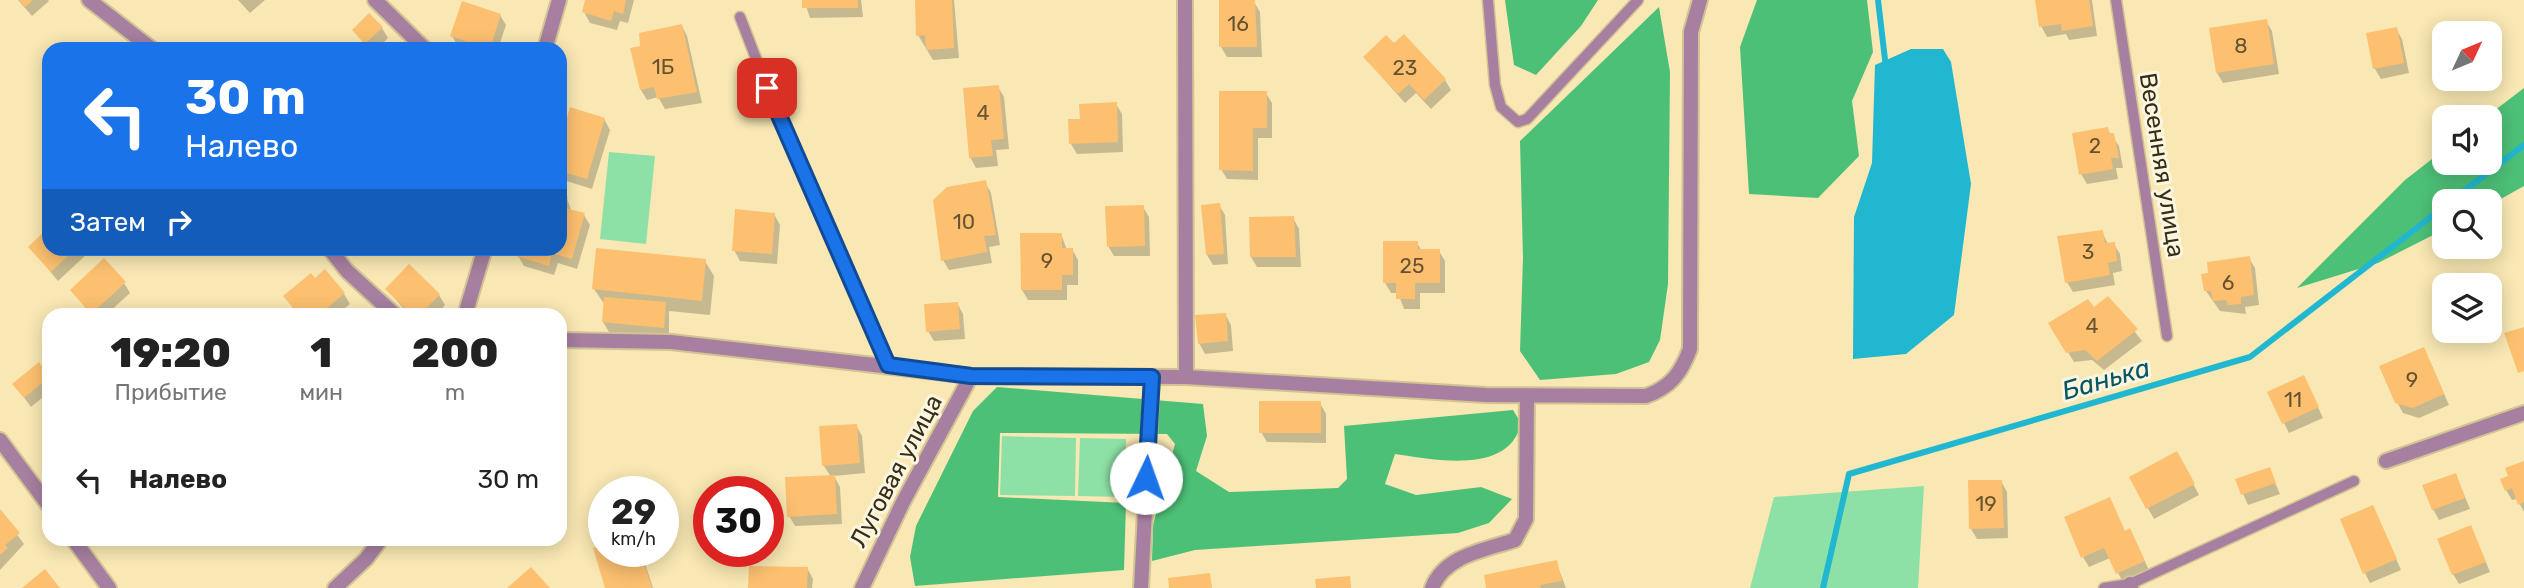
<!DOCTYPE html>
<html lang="ru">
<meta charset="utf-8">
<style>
body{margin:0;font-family:Rubik,sans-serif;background:#f2f2f2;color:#222;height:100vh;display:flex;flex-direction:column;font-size:26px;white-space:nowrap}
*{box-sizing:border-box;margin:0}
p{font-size:23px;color:#767676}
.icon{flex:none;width:38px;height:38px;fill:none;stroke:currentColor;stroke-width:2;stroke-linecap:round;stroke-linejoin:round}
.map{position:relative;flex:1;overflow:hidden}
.side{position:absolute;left:42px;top:308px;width:525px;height:238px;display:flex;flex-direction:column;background:#fff;border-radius:21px;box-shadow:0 4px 18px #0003}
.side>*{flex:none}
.guide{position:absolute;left:42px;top:42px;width:525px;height:214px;border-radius:21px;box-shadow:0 4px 18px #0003;background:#1a73e8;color:#fff;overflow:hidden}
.needle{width:46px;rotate:46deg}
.tools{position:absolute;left:2432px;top:21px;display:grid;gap:14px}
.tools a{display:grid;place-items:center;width:70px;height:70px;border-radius:14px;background:#fff;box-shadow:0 4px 18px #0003;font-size:35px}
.speed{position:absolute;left:588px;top:476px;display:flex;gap:14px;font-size:35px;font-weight:700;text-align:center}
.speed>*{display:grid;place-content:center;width:91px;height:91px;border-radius:50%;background:#fff;box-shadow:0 4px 18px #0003;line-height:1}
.speed small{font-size:18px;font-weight:400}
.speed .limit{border:10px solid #d22;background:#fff;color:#111}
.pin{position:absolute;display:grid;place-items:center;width:60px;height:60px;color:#fff;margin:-30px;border-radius:14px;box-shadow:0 4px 10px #0006}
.me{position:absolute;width:77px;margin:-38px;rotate:3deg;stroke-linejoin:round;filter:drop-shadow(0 0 5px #0008)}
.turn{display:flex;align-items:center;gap:24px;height:147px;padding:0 28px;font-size:32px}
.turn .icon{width:91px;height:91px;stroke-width:2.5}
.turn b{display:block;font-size:49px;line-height:60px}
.then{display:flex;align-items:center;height:66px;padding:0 28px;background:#0003;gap:14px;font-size:26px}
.eta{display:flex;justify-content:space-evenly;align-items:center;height:119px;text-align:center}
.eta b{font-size:42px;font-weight:800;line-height:49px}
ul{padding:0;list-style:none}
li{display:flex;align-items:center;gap:21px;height:105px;padding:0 28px}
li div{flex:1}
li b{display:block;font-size:26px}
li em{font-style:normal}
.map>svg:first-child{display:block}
.green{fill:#8ee1a6}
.forest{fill:#4dc077}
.water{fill:#22b7d0}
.shadow{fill:#0003}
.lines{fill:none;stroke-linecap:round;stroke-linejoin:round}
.stream{stroke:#22b7d0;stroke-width:6}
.building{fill:#fcc070}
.service-casing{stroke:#d2c394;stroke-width:13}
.minor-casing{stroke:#d2c394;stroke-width:18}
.service{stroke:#a77fa0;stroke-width:10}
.minor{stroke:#a77fa0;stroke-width:14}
.route-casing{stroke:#114b97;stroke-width:18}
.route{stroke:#1a73e8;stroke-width:12}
.labels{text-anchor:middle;stroke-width:6;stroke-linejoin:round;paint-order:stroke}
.number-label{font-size:21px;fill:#675330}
.street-label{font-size:24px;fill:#352f1a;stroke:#fcf6e1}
.water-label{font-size:26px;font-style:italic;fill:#035663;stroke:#fcf6e1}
</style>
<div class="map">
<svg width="2524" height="588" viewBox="0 0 2524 588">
<rect width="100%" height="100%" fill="#f9e8b3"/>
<path class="green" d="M609 152 655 156 646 244 600 239Z
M1002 436 1076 438 1075 496 1000 495Z
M1080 438 1126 439 1125 497 1078 496Z
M1924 486 1918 588H1750L1774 497Z"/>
<path class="forest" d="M1505 0H1598L1581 26 1536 75 1514 65Z
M1757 0H1867L1873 52 1852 101 1859 156 1818 198 1749 194 1740 47Z
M1659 7 1670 72 1668 284 1660 340 1649 362 1616 374 1540 380 1520 351 1523 258 1520 141Z
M2524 88V186L2490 205V201H2445V229L2378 263 2297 288 2405 180 2445 149V163H2490V117H2486Z
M997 387 1203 404 1207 436 1196 471 1229 492 1338 488 1347 479 1344 426 1513 410 1521 423C1510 475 1435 460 1395 454L1385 484 1416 495 1481 487 1512 499 1489 523 1458 533 1195 550 1152 561 1153 525 1175 444 1167 434 1000 433 998 497 1126 503 1124 570 915 586 910 557 916 526 973 411Z"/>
<path class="water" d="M1911 49H1943L1951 62 1971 184 1954 315 1906 354 1853 359 1854 217 1872 163 1875 65Z"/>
<path class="shadow" d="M18 0H48L49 1 32 16Z
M238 0H265L250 13Z
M587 0H634L628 23 620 21 617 30 590 23 584 12Z
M804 0H861L863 17 810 18Z
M916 0H954L959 58 933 60 918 35Z
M2037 0H2092L2097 36 2069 40 2066 34 2047 37 2041 26Z
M1254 2 1260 12 1262 57H1227L1221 47Z
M500 15 506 25 498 49 458 46 452 36Z
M2266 21 2272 31 2279 74 2223 83 2217 73Z
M682 26 687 36 702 103 665 109 658 97 647 100 641 90 642 47Z
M382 28 388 38 377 49H368L354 30Z
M2396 29 2402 39 2409 73 2381 79 2375 69 2368 35Z
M1394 46 1445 80 1451 90 1431 109 1416 93 1405 103 1365 58Z
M998 87 1004 97 1009 149 996 150 998 166 976 168 970 157Z
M1266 93 1272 103V138H1258V180L1227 179 1221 169Z
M1116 104 1122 114 1123 152 1077 154 1071 144Z
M604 119 610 130 592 189 560 179V147Z
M2107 129 2119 146 2123 168H2116L2118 179 2087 184 2081 174Z
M985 182 991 193 1000 245 989 247 992 263 949 270 943 260Z
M560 197 567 199 572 212 584 215 590 225 577 269 558 263 554 275 524 266 518 256 560 248Z
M1219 205 1225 215 1228 264 1213 265 1207 255Z
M1143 207 1149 217 1150 256H1114L1108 246Z
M774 214 780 225 777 264 740 261 734 250Z
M1293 218 1299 229 1301 267H1257L1251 257Z
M49 229V248H84L87 254 58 281 30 247Z
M2102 232 2108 244H2114L2120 254 2122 271 2113 273 2115 285 2073 292 2067 282Z
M1061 234 1067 250 1072 249 1078 260V285H1067V300H1028L1022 290Z
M1417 243 1422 251H1439L1445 261V293H1420V309H1404L1398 293H1391L1385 283Z
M2249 258 2255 268 2259 305 2245 307 2246 314 2220 311 2206 291Z
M705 261 714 276 710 315 669 311V338L609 332 603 322 605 305 594 289Z
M315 280 344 294 350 304 336 315H298L285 297Z
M124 283 130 293 106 315H91L72 290Z
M387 289 439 295 445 305 436 315H409Z
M2108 298 2142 341 2104 370 2092 360 2074 362 2050 323 2093 309Z
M957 303 963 314 965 339 934 341 928 331Z
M1225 314 1231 325 1233 351 1205 354 1199 343Z
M2429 359 2449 405 2419 418 2403 413 2397 402Z
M49 377V392L31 407 14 384Z
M2309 388 2323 418 2289 433 2284 423Z
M1320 403 1326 414V443L1267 442 1261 432Z
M856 425 862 436 865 473 834 476 840 487 842 524 795 526 789 516 831 477 824 466Z
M2177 453 2199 495 2154 519 2131 478Z
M2524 463V512L2517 499 2512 500 2506 490 2510 477Z
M2269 469 2280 494 2248 505 2237 480Z
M2456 475 2470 509 2439 520 2433 509Z
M2001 481 2007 492 2008 538 1977 539 1971 529Z
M2373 507 2401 570 2370 583 2365 573Z
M0 512 24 544 0 570Z
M2471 527 2490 572 2459 584 2453 574Z
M2125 533 2135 541 2150 572 2124 584 2110 558 2089 567 2083 557Z
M604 551H641L653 588H607Z
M1556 562 1566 588H1488Z
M807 568 813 579 812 588H750Z"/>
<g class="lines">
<path class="stream" d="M1878 0 1886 68
M2451 201 2524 145
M1823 588 1849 474 2250 357 2445 206"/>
</g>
<path class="building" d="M19 0H33L25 7Z
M585 0H626L623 14 614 11 611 21 582 12Z
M802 0H858V8H802Z
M915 0H952L954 48 926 50 925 35 916 36Z
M1219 0H1255L1257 47H1219Z
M2035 0H2089L2093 26 2062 31 2061 24 2039 27Z
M462 1 501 14 490 49 450 36Z
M369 13 383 27 365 44 352 30Z
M2267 19 2274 64 2216 73 2209 28Z
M682 24 697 92 657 99 654 87 640 90 630 48 640 46 639 33Z
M2397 27 2404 63 2373 69 2366 33Z
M1404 34 1446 79 1424 100 1409 84 1398 94 1363 57 1386 35 1394 43Z
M999 85 1004 139 991 140 993 156 969 158 963 88Z
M1219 91H1267V128H1253V171L1219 170Z
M1117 102 1118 142 1069 144 1068 119H1080L1079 104Z
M570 107 605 118 587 179 560 171V141Z
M2108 127 2109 133H2114L2119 158H2111L2113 169 2079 175 2072 133Z
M986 180 996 235 984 236 987 252 941 261 933 200 947 187Z
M560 195 568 197 565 208 585 213 572 259 552 253 549 266 516 256 518 248H560Z
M1220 203 1224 254 1206 255 1201 205Z
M1144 205 1145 246 1107 247 1105 206Z
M735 209 775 213 772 254 732 251Z
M1294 216 1296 257H1250L1249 217Z
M49 227V248H76L51 272 28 247Z
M2103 230 2105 243 2115 242 2117 261 2108 263 2110 275 2065 283 2057 236Z
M1020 233H1062V248H1073V275H1062V290H1021Z
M1383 241H1418V249H1440V283H1415V299H1396V283H1383Z
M596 248 706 259 702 301 592 289Z
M2250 256 2254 295 2241 297V304L2228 305 2226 300 2213 301 2211 291H2204L2201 274 2208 273 2207 262Z
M104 258 126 282 91 314 70 290Z
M409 264 440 294 420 315H412L385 289Z
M325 269 345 293 319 315H299L283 296 311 273 315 278Z
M2108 296 2138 329 2097 361 2085 350 2066 353 2048 323 2088 299 2094 307Z
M604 297 666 302 664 328 602 322Z
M958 302 960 329 926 332 924 304Z
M1226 313 1228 341 1198 344 1195 315Z
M2524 327V371L2518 373 2504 333Z
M2424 347 2444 394 2413 408 2395 403 2379 366Z
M39 362 49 377 24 398 12 384Z
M2304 375 2319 407 2282 424 2267 392Z
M1259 401H1321V433H1259Z
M49 404V419L42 411Z
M857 424 860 463 822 466 819 426Z
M2177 451 2195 484 2146 509 2129 477Z
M2524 461V502L2518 505 2512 488 2505 491 2500 479 2508 476 2505 468Z
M2270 467 2276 483 2241 495 2235 479Z
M2456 473 2465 498 2432 510 2422 485Z
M835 475 837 514 787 517 785 477Z
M1968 480H2002L2004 528 1969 529Z
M2110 497 2125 531 2130 528 2145 561 2116 574 2104 548 2081 558 2064 517Z
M2373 505 2397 559 2363 574 2340 519Z
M0 509 20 533 5 545 8 548 0 555Z
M2471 525 2486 562 2452 575 2437 539Z
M604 544V551H640L652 588H605L593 548Z
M1557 560 1562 581 1540 585 1541 588H1486L1484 575Z
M749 566 808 567 807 588H748Z
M531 567 550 588H507Z
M45 569 60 588H22Z
M1210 573 1212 588H1169L1168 578Z
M1350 576 1351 588H1316L1315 579Z"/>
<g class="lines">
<defs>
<path id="service" d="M1488 0 1495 85 1501 107 1518 122 1527 119 1638 0
M2116 0 2167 336
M740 17 786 136 888 365
M2104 588 2130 584 2354 481"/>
<path id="minor" d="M89 0 152 49
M375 0 425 49
M1185 0 1186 377
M545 49 559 0
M329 248 347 271 395 315
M465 315 485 248
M560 340 671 342 971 376 1186 377 1486 395 1646 396C1671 387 1681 373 1690 349L1691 32 1700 0
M0 440 49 506
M2386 461 2524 413
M73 539 109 588
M2130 584 2131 588
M335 588 366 559 381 539
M862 588 903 502 971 376
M1141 588 1152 377
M1432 588C1445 555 1485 550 1515 540L1526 519 1527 396"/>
</defs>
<use href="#service" class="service-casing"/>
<use href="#minor" class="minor-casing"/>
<use href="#service" class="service"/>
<use href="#minor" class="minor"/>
</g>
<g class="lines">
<defs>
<path id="route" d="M767 88 888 365 971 376 1152 377 1146 478"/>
</defs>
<use href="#route" class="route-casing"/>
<use href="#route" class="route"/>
</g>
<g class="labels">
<g class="number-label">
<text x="1238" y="31">16</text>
<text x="2241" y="53">8</text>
<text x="663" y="74">1Б</text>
<text x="1405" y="75">23</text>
<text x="983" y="120">4</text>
<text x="2095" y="153">2</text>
<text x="964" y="229">10</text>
<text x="2088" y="259">3</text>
<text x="1047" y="268">9</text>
<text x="1412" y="273">25</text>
<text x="2228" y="290">6</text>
<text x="2092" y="333">4</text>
<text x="2412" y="387">9</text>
<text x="2293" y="407">11</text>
<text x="1986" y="511">19</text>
</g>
<g class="street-label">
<text transform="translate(2162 165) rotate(81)" y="8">Весенняя улица</text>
<text transform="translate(896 471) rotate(-62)" y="8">Луговая улица</text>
</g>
<g class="water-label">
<text transform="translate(2106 379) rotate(-16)" y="9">Банька</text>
</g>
</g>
</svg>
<div class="tools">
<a><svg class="needle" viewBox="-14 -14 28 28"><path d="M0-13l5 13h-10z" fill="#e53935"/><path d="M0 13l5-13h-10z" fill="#767676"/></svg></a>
<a><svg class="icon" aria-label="sound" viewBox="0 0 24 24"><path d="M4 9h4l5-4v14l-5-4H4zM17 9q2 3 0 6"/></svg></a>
<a><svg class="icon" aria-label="search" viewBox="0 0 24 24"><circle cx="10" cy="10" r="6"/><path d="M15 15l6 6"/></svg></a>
<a><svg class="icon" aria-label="layers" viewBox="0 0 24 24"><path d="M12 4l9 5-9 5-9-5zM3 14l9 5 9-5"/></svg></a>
</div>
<div class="speed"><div>29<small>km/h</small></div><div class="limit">30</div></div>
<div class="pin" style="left:767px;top:88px;background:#d93025"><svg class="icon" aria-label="arrive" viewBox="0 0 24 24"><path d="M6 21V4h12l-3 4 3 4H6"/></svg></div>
<svg class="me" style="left:1146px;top:478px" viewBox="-20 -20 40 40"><circle r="19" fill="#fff"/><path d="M0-13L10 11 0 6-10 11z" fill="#1a73e8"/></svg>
<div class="guide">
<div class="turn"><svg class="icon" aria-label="left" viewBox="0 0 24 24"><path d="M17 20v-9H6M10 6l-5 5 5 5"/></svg><div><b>30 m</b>Налево</div></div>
<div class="then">Затем<svg class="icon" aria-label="right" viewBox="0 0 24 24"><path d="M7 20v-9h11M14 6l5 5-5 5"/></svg></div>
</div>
<section class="side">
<div class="eta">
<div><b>19:20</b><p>Прибытие</p></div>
<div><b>1</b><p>мин</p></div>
<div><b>200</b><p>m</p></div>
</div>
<ul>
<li><svg class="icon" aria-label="left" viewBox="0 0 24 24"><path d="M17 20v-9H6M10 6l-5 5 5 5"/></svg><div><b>Налево</b></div><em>30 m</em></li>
</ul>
</section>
</div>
